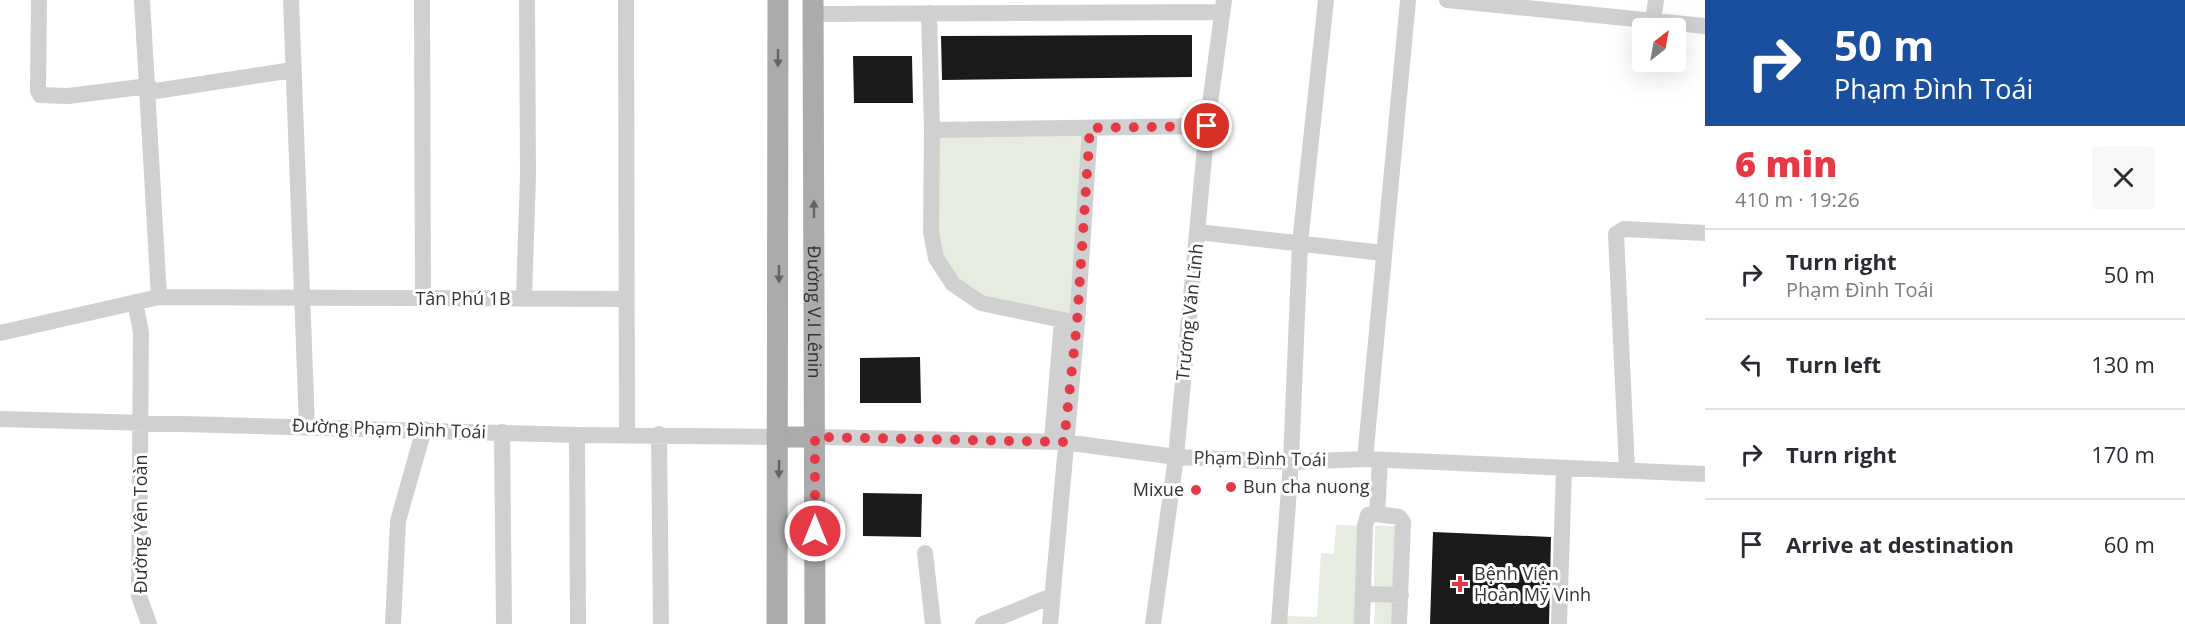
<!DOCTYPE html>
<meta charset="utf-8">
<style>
body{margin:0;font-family:"Open Sans",sans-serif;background:#f7f7f7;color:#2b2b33;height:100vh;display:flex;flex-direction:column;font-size:22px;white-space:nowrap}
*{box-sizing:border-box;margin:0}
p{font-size:20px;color:#7c7c81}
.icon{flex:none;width:33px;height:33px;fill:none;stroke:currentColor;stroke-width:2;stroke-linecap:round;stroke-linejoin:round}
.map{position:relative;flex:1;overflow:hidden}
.panel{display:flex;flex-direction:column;background:#fff;width:480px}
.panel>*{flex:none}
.hud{background:#1a4fa0;color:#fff;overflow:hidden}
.needle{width:39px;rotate:31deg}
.controls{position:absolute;left:1632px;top:18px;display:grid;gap:12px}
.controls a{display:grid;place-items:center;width:54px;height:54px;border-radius:6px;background:#fff;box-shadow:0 6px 24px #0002;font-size:30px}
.pin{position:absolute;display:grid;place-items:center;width:51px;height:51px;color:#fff;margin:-26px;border:3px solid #fff;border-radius:50%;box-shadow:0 2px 6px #0007}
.me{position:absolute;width:66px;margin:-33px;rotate:0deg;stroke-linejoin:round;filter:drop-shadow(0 0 4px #0008)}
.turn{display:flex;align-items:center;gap:21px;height:126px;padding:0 30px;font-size:27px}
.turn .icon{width:78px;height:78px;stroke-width:2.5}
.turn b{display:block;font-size:42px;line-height:51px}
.round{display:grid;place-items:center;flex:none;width:63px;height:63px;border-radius:6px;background:#f7f7f7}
.summary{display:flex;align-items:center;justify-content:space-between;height:102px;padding:0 30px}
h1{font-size:36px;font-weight:800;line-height:45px;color:#e63946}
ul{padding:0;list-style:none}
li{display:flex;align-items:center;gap:18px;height:90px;padding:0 30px;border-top:2px solid #e1e1e2}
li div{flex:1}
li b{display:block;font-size:22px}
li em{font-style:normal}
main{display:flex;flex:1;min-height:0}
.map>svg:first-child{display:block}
.green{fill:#e6ecdf}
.building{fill:#1a1a1a}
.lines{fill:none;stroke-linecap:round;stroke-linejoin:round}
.minor{stroke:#d0d0d0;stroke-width:16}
.major{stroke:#ababab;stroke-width:21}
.oneway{fill:#636363}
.route{stroke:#e63946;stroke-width:10;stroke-dasharray:0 18}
.poi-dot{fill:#e63946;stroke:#fff;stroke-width:2}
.labels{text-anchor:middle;stroke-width:6;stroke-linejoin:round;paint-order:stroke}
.street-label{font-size:18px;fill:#333;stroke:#fff}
.poi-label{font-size:18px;fill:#333;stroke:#fff;text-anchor:start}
</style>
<main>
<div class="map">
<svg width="1705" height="624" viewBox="0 0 1705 624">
<rect width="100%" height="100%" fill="#fff"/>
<path class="green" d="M1090 128 1077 323 999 308 941 267 932 130Z
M1336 525 1365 526 1361 624H1285L1286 616 1317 617 1321 553 1334 554Z
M1375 526H1395L1394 589 1374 588Z
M1375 602 1392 603 1391 624H1374Z"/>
<path class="building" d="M1153 35H1192V77L942 80 941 36Z
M853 56H912L913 103H854Z
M920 357 921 403H860V358Z
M863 493 922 494 921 537 863 536Z
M1433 532 1551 537 1549 624H1430Z"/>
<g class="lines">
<path class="minor" d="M39 0 38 91 40 95 68 96 149 86
M142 0 159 297
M291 0 307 426
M422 0 423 299
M626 0 627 433
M1447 0 1705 26
M929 13 932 130 931 232 936 258 953 284 981 303 1077 323
M813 14 1222 12
M1653 21 1656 0
M149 92 293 70
M932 130 1207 126
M1198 232 1383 253
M524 298 528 175 527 0
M135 302 141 332 139 596 149 624
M0 333 159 297 625 299
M0 419 577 435 779 437
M502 432 504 624
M659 434 661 624
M577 435 578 624
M815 437 1064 442 1176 457 1291 462 1365 459 1705 474
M1052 441 1062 320
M1365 459 1408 0
M1380 460 1377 514 1399 517 1403 522 1399 624
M1627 470 1616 234 1624 229 1705 233
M925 553 933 624
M1363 594 1401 595
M393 624 398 521 424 429
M983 624 1052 596
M1050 624 1077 323 1090 128
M1153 624 1176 457 1207 126 1224 0
M1279 624 1291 462 1300 243 1326 0
M1362 624 1365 526 1368 515 1377 514
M1559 624 1564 469"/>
<g class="major">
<path id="s1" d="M813 0 815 624"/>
<path d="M779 437H815"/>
<path d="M777 624 778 0"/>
</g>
</g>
<defs><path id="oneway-solid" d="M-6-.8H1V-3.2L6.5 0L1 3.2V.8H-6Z" transform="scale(1.5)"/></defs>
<g class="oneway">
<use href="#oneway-solid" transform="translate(778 58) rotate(90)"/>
<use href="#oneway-solid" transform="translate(814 209) rotate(-90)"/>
<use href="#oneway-solid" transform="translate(779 274) rotate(90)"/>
<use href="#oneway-solid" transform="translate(779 469) rotate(91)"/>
</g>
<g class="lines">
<path class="route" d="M815 531V437L1064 442 1077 323 1090 128 1207 126"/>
</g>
<g class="poi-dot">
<circle cx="1231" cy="487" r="6"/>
<circle cx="1196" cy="490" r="6"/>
<path d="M1457 575h6v6h6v6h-6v6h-6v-6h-6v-6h6z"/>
</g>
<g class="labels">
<g class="street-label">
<text x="463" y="305">Tân Phú 1B</text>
<text dy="6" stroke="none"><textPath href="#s1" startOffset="312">Đường V.I Lênin</textPath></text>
<text transform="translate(1190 312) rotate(-84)" y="6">Trương Văn Lĩnh</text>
<text transform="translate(389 429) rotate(2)" y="6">Đường Phạm Đình Toái</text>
<text transform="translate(1260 459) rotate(1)" y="6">Phạm Đình Toái</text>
<text transform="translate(141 524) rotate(-90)" y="6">Đường Yên Toàn</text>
</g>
<g class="poi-label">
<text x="1243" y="493">Bun cha nuong</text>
<text x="1184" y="496" text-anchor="end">Mixue</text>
<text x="1474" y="580">Bệnh Viện<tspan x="1474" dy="21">Hoàn Mỹ Vinh</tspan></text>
</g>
</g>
</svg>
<div class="controls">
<a><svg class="needle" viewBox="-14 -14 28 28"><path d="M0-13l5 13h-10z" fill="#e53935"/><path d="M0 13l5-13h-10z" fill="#7c7c81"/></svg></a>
</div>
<div class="pin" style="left:1207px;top:126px;background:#d93025"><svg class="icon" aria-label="arrive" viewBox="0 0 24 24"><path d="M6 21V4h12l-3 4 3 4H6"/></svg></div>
<svg class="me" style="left:815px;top:531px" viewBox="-20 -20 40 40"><circle r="17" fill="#e63946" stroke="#fff" stroke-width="3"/><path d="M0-11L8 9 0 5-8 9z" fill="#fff"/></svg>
</div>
<section class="panel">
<div class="hud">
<div class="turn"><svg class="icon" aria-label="right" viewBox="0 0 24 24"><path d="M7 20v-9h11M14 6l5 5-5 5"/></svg><div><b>50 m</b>Phạm Đình Toái</div></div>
</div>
<div class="summary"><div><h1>6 min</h1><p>410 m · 19:26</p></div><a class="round"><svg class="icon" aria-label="close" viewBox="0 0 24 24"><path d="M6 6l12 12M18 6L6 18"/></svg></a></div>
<ul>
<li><svg class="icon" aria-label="right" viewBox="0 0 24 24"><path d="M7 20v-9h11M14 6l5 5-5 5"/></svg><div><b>Turn right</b><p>Phạm Đình Toái</p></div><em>50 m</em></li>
<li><svg class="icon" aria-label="left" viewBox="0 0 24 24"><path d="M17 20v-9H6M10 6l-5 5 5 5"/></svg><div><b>Turn left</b></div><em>130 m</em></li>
<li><svg class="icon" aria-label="right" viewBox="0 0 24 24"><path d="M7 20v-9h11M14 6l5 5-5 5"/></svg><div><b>Turn right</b></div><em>170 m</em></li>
<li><svg class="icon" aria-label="arrive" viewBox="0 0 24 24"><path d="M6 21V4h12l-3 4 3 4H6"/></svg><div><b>Arrive at destination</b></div><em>60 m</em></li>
</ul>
</section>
</main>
